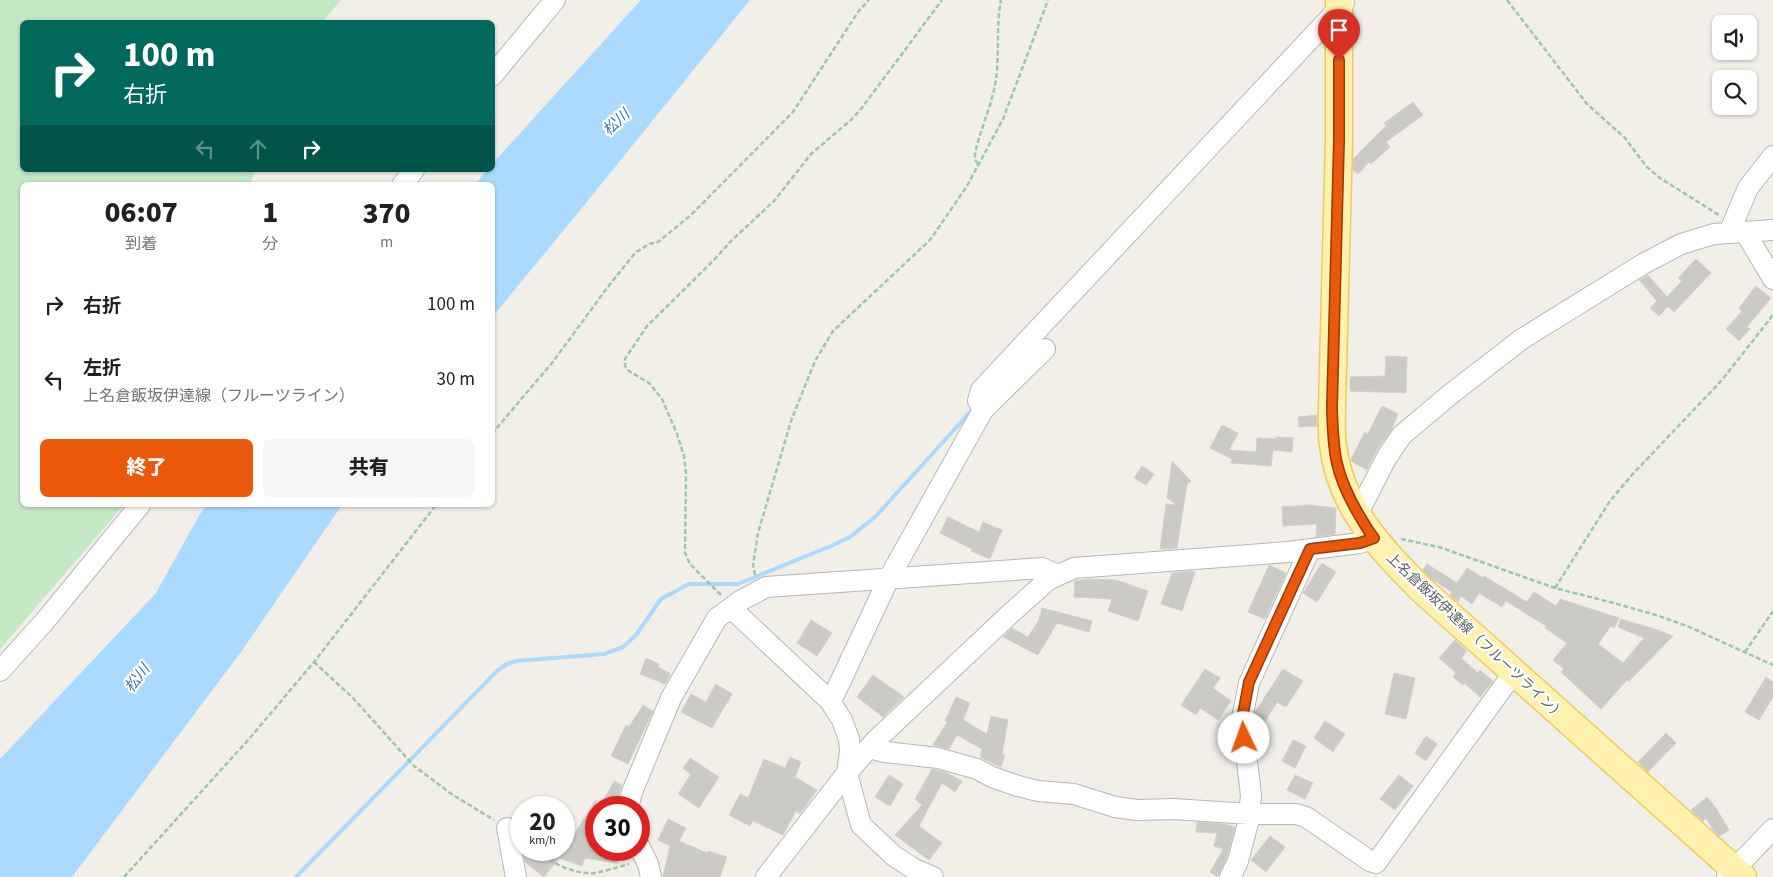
<!DOCTYPE html>
<html lang="ja">
<meta charset="utf-8">
<style>
body{margin:0;font-family:"Source Sans 3","Noto Sans JP",sans-serif;background:#f6f6f6;color:#202124;height:100vh;display:flex;flex-direction:column;font-size:19px;white-space:nowrap}
*{box-sizing:border-box;margin:0}
p{font-size:16px;color:#757577}
.icon{flex:none;width:28px;height:28px;fill:none;stroke:currentColor;stroke-width:2;stroke-linecap:round;stroke-linejoin:round}
.map{position:relative;flex:1;overflow:hidden}
.sheet{position:absolute;left:20px;top:182px;width:475px;height:325px;display:flex;flex-direction:column;background:#fff;border-radius:8px;box-shadow:0 1px 4px #0004}
.sheet>*{flex:none}
.banner{position:absolute;left:20px;top:20px;width:475px;height:152px;border-radius:8px;box-shadow:0 1px 4px #0004;background:#00695c;color:#fff;overflow:hidden}
.buttons{position:absolute;left:1712px;top:15px;display:grid;gap:10px}
.buttons a{display:grid;place-items:center;width:45px;height:45px;border-radius:8px;background:#fff;box-shadow:0 1px 4px #0004;font-size:25px}
.speed{position:absolute;left:510px;top:796px;display:flex;gap:10px;font-size:25px;font-weight:700;text-align:center}
.speed>*{display:grid;place-content:center;width:65px;height:65px;border-radius:50%;background:#fff;box-shadow:0 1px 4px #0004;line-height:1}
.speed small{font-size:12px;font-weight:400}
.speed .limit{border:8px solid #d22;background:#fff;color:#111}
.pin{position:absolute;display:grid;place-items:center;width:42px;height:42px;color:#fff;margin:-51px -21px;border-radius:50% 50% 50% 0;rotate:-45deg;box-shadow:0 0 5px #0007}
.pin .icon{rotate:45deg}
.me{position:absolute;width:55px;margin:-28px;rotate:357deg;stroke-linejoin:round;filter:drop-shadow(0 0 4px #0008)}
.turn{display:flex;align-items:center;gap:18px;height:105px;padding:0 20px;font-size:22px}
.turn .icon{width:65px;height:65px;stroke-width:2.5}
.turn b{display:block;font-size:35px;line-height:42px}
.lanes{display:flex;align-items:center;height:48px;padding:0 20px;background:#0003;justify-content:center;gap:25px;direction:ltr}
.lanes .off{opacity:.35}
.eta{display:flex;justify-content:space-evenly;align-items:center;height:85px;text-align:center}
.eta b{font-size:30px;font-weight:800;line-height:35px}
.action{display:flex;gap:10px;margin-top:auto;padding:10px 20px}
.action a{flex:1;height:58px;border-radius:8px;background:#ea580c;color:#fff;font-size:20px;font-weight:800;line-height:58px;text-align:center}
.action a+a{background:#f6f6f6;color:#202124}
ul{padding:0;list-style:none}
li{display:flex;align-items:center;gap:15px;height:75px;padding:0 20px}
li div{flex:1}
li b{display:block;font-size:19px}
li em{font-style:normal}
.map>svg:first-child{display:block}
.green{fill:#c5e8c5}
.water{fill:#aadaff}
.lines{fill:none;stroke-linecap:round;stroke-linejoin:round}
.stream{stroke:#aadaff;stroke-width:4}
.building{fill:#cccac5;stroke:#d6d1c6}
.minor-casing{stroke:#b5b8bc;stroke-width:22}
.major-casing{stroke:#f2c960;stroke-width:29}
.path{stroke:#9cc7a9;stroke-width:2.5;stroke-dasharray:5 2.5;stroke-linecap:butt}
.minor{stroke:#fff;stroke-width:20}
.major{stroke:#fff2af;stroke-width:26}
.route-casing{stroke:#983908;stroke-width:12}
.route{stroke:#ea580c;stroke-width:9}
.labels{text-anchor:middle;stroke-width:4.5;stroke-linejoin:round;paint-order:stroke}
.street-label{font-size:14px;fill:#5f6368;stroke:#fff}
.water-label{font-size:15px;font-style:italic;fill:#4174aa;stroke:#fff}
</style>
<div class="map">
<svg width="1773" height="877" viewBox="0 0 1773 877">
<rect width="100%" height="100%" fill="#f1efe8"/>
<path class="green" d="M0 0H341L322 22H22V170H255L250 185H22V505H124L0 649Z"/>
<path class="water" d="M641 0H750L573 219 493 316 492 185H475L487 170H492L493 163Z
M207 505H342L241 652 72 877H0V759L156 593 200 514Z"/>
<g class="lines">
<path class="stream" d="M296 877 497 671 507 664 516 661 604 654 623 647 636 635 661 599 689 584H738L831 546 850 537 876 516 885 506 972 410"/>
</g>
<path class="building" d="M1413 102 1423 115 1386 142 1390 147 1371 164 1369 162 1358 174 1353 170 1354 158 1386 126 1384 123Z
M1696 259 1711 273 1674 312 1668 306 1659 316 1650 308 1657 301 1639 280 1648 275 1667 297 1682 281 1678 278Z
M1756 286 1771 298 1747 327 1750 329 1739 341 1726 329 1742 311 1739 308Z
M1386 356 1407 357 1406 393 1350 391V377L1385 376Z
M1382 406 1398 414 1391 431 1377 450 1367 470 1351 461V459L1365 432 1368 434Z
M1317 415V426L1299 427 1298 417Z
M1222 425 1238 433 1229 450 1256 452 1257 438 1276 439V437L1293 438 1292 452 1273 450 1271 466 1231 463 1232 459 1210 448Z
M1172 461 1191 481 1187 484 1177 548 1164 549H1160L1166 504 1177 505 1167 498Z
M1142 466 1154 474 1146 485 1134 478Z
M1310 505 1336 508 1335 534 1316 537 1317 524 1283 526 1282 507Z
M948 517 979 532 983 522 1002 530 990 559 971 551 972 549 940 533Z
M1322 563 1336 572 1317 602 1303 593Z
M1427 564 1457 583 1467 568 1483 578 1484 576 1527 602 1534 592 1556 606 1560 599 1619 618 1614 628 1611 626 1598 644 1623 663 1644 638 1618 627 1621 619 1655 629 1673 636 1629 681 1627 680 1601 709 1561 672 1564 669 1553 660 1567 643 1545 628 1546 626 1506 601 1502 607 1479 593 1472 604 1461 596 1458 602 1450 595 1452 592 1433 580 1423 570Z
M1269 565 1286 573 1265 619 1248 612Z
M1191 571 1195 572 1182 611 1161 604 1172 573Z
M1090 579 1116 580 1148 591 1138 621 1108 611 1112 599 1074 597 1075 581Z
M1042 608 1092 621 1089 632 1057 623 1038 655 1003 637 1012 628 1028 637 1039 620Z
M811 620 832 633 817 656 797 643Z
M1455 640 1467 651 1461 658 1478 673 1480 670 1493 681 1480 697 1464 683 1463 685 1453 677 1456 673 1439 658Z
M646 658 659 664 658 667 671 674 665 684 640 674Z
M1205 669 1220 678 1213 688 1231 701 1218 720 1200 708 1196 715 1181 705Z
M1283 669 1303 681 1286 707 1277 702 1259 731 1255 728 1254 719 1255 712Z
M1394 673 1415 678 1406 719 1385 714Z
M873 675 904 697 883 717 857 697Z
M1766 677 1773 682V697L1759 720 1745 712Z
M716 684 732 694 712 728 681 712 691 694 706 702Z
M956 697 970 703 963 720 987 734 991 716 1008 720 1002 754 1005 755 1001 767 980 757 982 749 957 735 949 749 933 745 947 722 945 721Z
M643 705 653 711 628 764 611 756 626 725 629 727Z
M1325 721 1345 734 1333 752 1314 738Z
M1666 733 1676 743 1648 772 1638 762Z
M1426 736 1437 744 1426 761 1415 753Z
M1293 740 1306 746 1295 768 1282 761Z
M790 757 801 762 795 777 817 790 800 814 796 811 783 835 753 821 750 826 729 815 740 794 748 798 764 759 785 768Z
M690 758 719 777 699 808 678 794 691 774 683 768Z
M932 769 945 772 962 781 955 792 942 783 919 826 942 843 929 860 895 835 922 805 915 799Z
M889 775 903 784 890 806 875 797Z
M1295 775 1313 783 1305 799 1287 790Z
M1399 775 1413 786 1395 810 1380 799Z
M614 781 622 785 615 806 604 800Z
M1707 797 1716 808 1729 830 1720 836 1714 831 1706 818 1703 821 1691 810Z
M596 800V850H619L617 863 585 858 582 866 559 858 544 877 525 862 523 850H564V841L568 844Z
M668 819 686 828 679 841 707 853 708 851 727 857 720 877H663L670 846 658 840Z
M1197 822 1224 824 1235 827 1227 857 1218 877 1210 872 1223 849 1214 846 1217 833 1196 832Z
M1270 836 1285 847 1266 872 1251 860Z"/>
<g class="lines">
<defs>
<path id="minor" d="M492 76 555 0
M402 185 414 170
M1745 232 1773 279
M1729 233 1748 188 1773 156
M983 410 978 401 981 390 1344 3
M1358 513 1387 457 1402 435 1452 393 1522 339 1643 264 1681 244 1714 234 1773 230
M731 608 830 701 842 720 849 739 850 751 847 773 861 825 894 856 914 869 933 877
M0 671 45 621 140 505
M830 701 835 693 889 578 983 410 1045 349
M870 748 885 752 938 758 977 769 992 777 1018 786 1038 791 1074 794 1115 807 1137 810 1174 809 1249 814H1296L1306 817 1370 861 1376 863 1514 672
M628 808 632 792 671 698 717 618 740 601 766 587 1042 568 1058 575
M507 828 516 877
M639 846 648 864 651 877
M766 877 847 773 875 741 1010 614 1048 580 1074 568 1288 552 1360 543 1374 538
M1230 877 1238 861 1248 823 1251 795 1242 719 1249 683 1310 549
M1727 877 1773 829"/>
<path id="major" d="M1339 0V140L1332 407C1332 420 1331 433 1333 445 1340 507 1381 549 1422 590L1743 877"/>
</defs>
<use href="#minor" class="minor-casing"/>
<use href="#major" class="major-casing"/>
<path class="path" d="M1507 0 1587 104 1625 138 1646 166 1660 178 1719 215
M978 164 975 160V153C980 132 989 111 994 90 1001 60 995 30 1001 0
M492 434 522 398 552 363 607 288 635 253 649 244 658 242 691 215 793 112 858 12 869 0
M1401 539 1439 547 1555 588 1610 602 1656 615 1687 626 1773 665
M755 575 753 565 758 533 791 421 815 361 833 331 930 240 967 186 1003 119 1048 0
M1555 588 1610 501 1631 476 1722 380 1773 315
M721 595 690 564 685 553 686 473 684 456 677 434 662 399 649 383 629 371 625 366V359L647 326 713 261 732 240 774 201 811 154 851 120 861 109 942 0
M1745 652 1773 611
M314 662 353 698 414 766 453 795 494 820
M537 850C551 863 575 875 595 873 606 871 618 867 629 864
M124 877 249 739 314 662 436 505"/>
<use href="#minor" class="minor"/>
<use href="#major" class="major"/>
</g>
<g class="lines">
<defs>
<path id="route" d="M1244 738 1242 719 1249 682 1310 549 1360 543 1374 538C1368 531 1364 523 1359 515 1335 474 1333 453 1332 407L1339 140V60"/>
</defs>
<use href="#route" class="route-casing"/>
<use href="#route" class="route"/>
</g>
<g class="labels">
<g class="street-label">
<text transform="translate(1476 636) rotate(43)" y="5">上名倉飯坂伊達線（フルーツライン）</text>
</g>
<g class="water-label">
<text transform="translate(616 122) rotate(-43)" y="5">松川</text>
<text transform="translate(137 678) rotate(-52)" y="5">松川</text>
</g>
</g>
</svg>
<div class="buttons">
<a><svg class="icon" aria-label="sound" viewBox="0 0 24 24"><path d="M4 9h4l5-4v14l-5-4H4zM17 9q2 3 0 6"/></svg></a>
<a><svg class="icon" aria-label="search" viewBox="0 0 24 24"><circle cx="10" cy="10" r="6"/><path d="M15 15l6 6"/></svg></a>
</div>
<div class="speed"><div>20<small>km/h</small></div><div class="limit">30</div></div>
<div class="pin" style="left:1339px;top:60px;background:#d93025"><svg class="icon" aria-label="arrive" viewBox="0 0 24 24"><path d="M6 21V4h12l-3 4 3 4H6"/></svg></div>
<svg class="me" style="left:1244px;top:738px" viewBox="-20 -20 40 40"><circle r="19" fill="#fff"/><path d="M0-13L10 11 0 6-10 11z" fill="#ea580c"/></svg>
<div class="banner">
<div class="turn"><svg class="icon" aria-label="right" viewBox="0 0 24 24"><path d="M7 20v-9h11M14 6l5 5-5 5"/></svg><div><b>100 m</b>右折</div></div>
<div class="lanes"><svg class="icon off" aria-label="left" viewBox="0 0 24 24"><path d="M17 20v-9H6M10 6l-5 5 5 5"/></svg><svg class="icon off" aria-label="ahead" viewBox="0 0 24 24"><path d="M12 20V5M6 11l6-6 6 6"/></svg><svg class="icon" aria-label="right" viewBox="0 0 24 24"><path d="M7 20v-9h11M14 6l5 5-5 5"/></svg></div>
</div>
<section class="sheet">
<div class="eta">
<div><b>06:07</b><p>到着</p></div>
<div><b>1</b><p>分</p></div>
<div><b>370</b><p>m</p></div>
</div>
<ul>
<li><svg class="icon" aria-label="right" viewBox="0 0 24 24"><path d="M7 20v-9h11M14 6l5 5-5 5"/></svg><div><b>右折</b></div><em>100 m</em></li>
<li><svg class="icon" aria-label="left" viewBox="0 0 24 24"><path d="M17 20v-9H6M10 6l-5 5 5 5"/></svg><div><b>左折</b><p>上名倉飯坂伊達線（フルーツライン）</p></div><em>30 m</em></li>
</ul>
<div class="action"><a>終了</a><a>共有</a></div>
</section>
</div>
